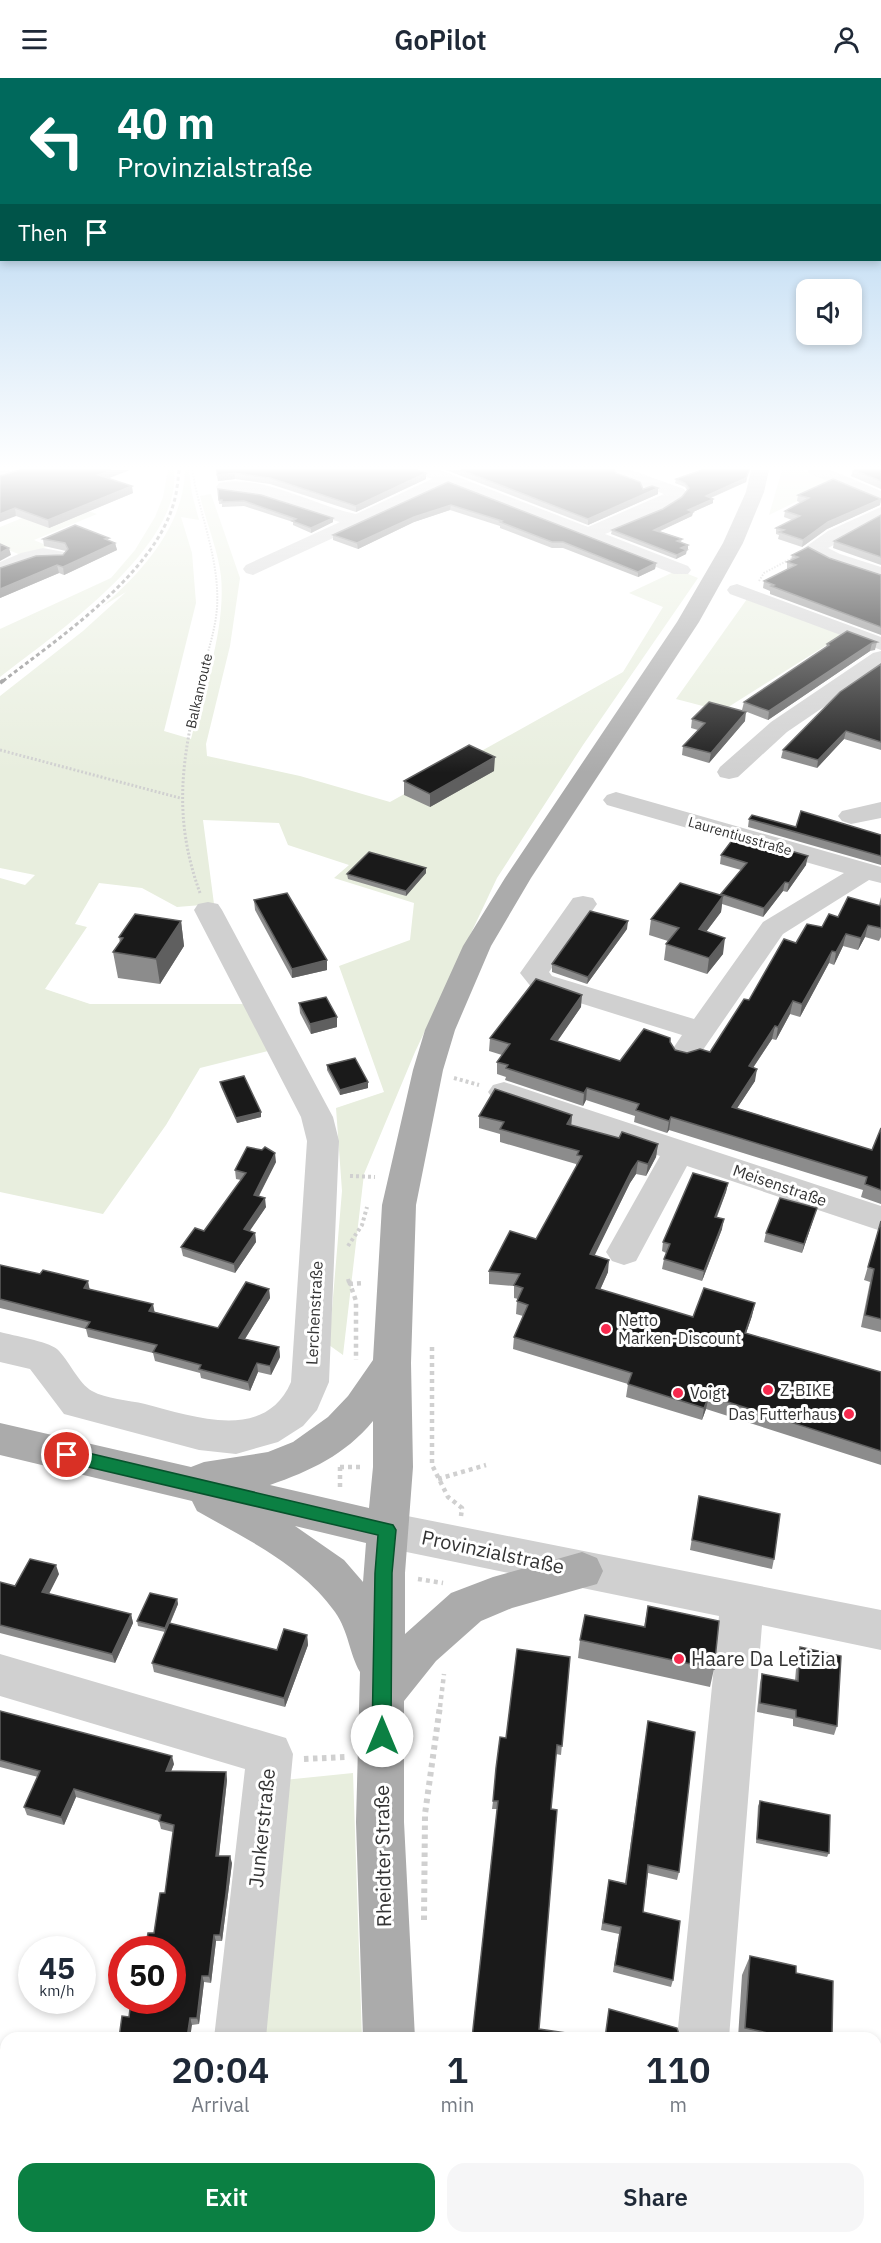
<!DOCTYPE html>
<meta charset="utf-8">
<style>
body{margin:0;font-family:"IBM Plex Sans",sans-serif;background:#f6f6f7;color:#1f2937;height:100vh;display:flex;flex-direction:column;font-size:22px;white-space:nowrap}
*{box-sizing:border-box;margin:0}
p{font-size:20px;color:#747a83}
.icon{flex:none;width:33px;height:33px;fill:none;stroke:currentColor;stroke-width:2;stroke-linecap:round;stroke-linejoin:round}
.map{position:relative;flex:1;overflow:hidden}
.panel{position:absolute;left:0px;top:1954px;width:882px;height:212px;display:flex;flex-direction:column;background:#fff;border-radius:18px 18px 0 0;box-shadow:0 3px 9px #0003}
.panel>*{flex:none}
.banner{position:absolute;left:0px;top:0px;width:882px;height:183px;box-shadow:0 3px 9px #0003;background:#00695c;color:#fff;overflow:hidden}
.controls{position:absolute;left:796px;top:201px;display:grid;gap:12px}
.controls a{display:grid;place-items:center;width:66px;height:66px;border-radius:12px;background:#fff;box-shadow:0 3px 9px #0003;font-size:30px}
.speed{position:absolute;left:18px;top:1858px;display:flex;gap:12px;font-size:30px;font-weight:700;text-align:center}
.speed>*{display:grid;place-content:center;width:78px;height:78px;border-radius:50%;background:#fff;box-shadow:0 3px 9px #0003;line-height:1}
.speed small{font-size:15px;font-weight:400}
.speed .limit{border:9px solid #d22;background:#fff;color:#111}
.pin{position:absolute;display:grid;place-items:center;width:51px;height:51px;color:#fff;margin:-26px;border:3px solid #fff;border-radius:50%;box-shadow:0 2px 6px #0007}
.me{position:absolute;width:66px;margin:-33px;rotate:0deg;stroke-linejoin:round;filter:drop-shadow(0 0 4px #0008)}
.turn{display:flex;align-items:center;gap:21px;height:126px;padding:0 18px;font-size:27px}
.turn .icon{width:78px;height:78px;stroke-width:2.5}
.turn b{display:block;font-size:42px;line-height:51px}
.then{display:flex;align-items:center;height:57px;padding:0 18px;background:#0003;gap:12px;font-size:22px}
.eta{display:flex;justify-content:space-evenly;align-items:center;height:102px;text-align:center}
.eta b{font-size:36px;font-weight:600;line-height:42px}
.action{display:flex;gap:12px;margin-top:auto;padding:12px 18px}
.action a{flex:1;height:69px;border-radius:18px;background:#0b8043;color:#fff;font-size:24px;font-weight:600;line-height:69px;text-align:center}
.action a+a{background:#f6f6f7;color:#1f2937}
header{display:flex;justify-content:space-between;align-items:center;height:78px;padding:0 18px;background:#fff;font-size:27px;font-weight:600}
.map>svg:first-child{display:block}
.green{fill:#e8eede}
.lines{fill:none;stroke-linecap:round;stroke-linejoin:round}
.path-far4{stroke:#d0d0d0;stroke-width:2;stroke-dasharray:1.5 1.5;stroke-linecap:butt}
.path-far3{stroke:#d0d0d0;stroke-width:3;stroke-dasharray:2 2;stroke-linecap:butt}
.path-far2{stroke:#d0d0d0;stroke-width:4;stroke-dasharray:3 3;stroke-linecap:butt}
.path-far1{stroke:#d0d0d0;stroke-width:4.5;stroke-dasharray:4 4;stroke-linecap:butt}
.path{stroke:#d0d0d0;stroke-width:6;stroke-dasharray:4.5 4.5;stroke-linecap:butt}
.minor{fill:#d0d0d0;fill-rule:evenodd}
.major{fill:#ababab;fill-rule:evenodd}
.rail-far2{stroke:#888;stroke-width:3;stroke-dasharray:4 3;stroke-linecap:butt}
.rail-far1{stroke:#888;stroke-width:4;stroke-dasharray:4.5 4;stroke-linecap:butt}
.rail{stroke:#888;stroke-width:7;stroke-dasharray:9 7;stroke-linecap:butt}
.wall{fill:#8c8c8c}
.shaded-wall{fill:#5f5f5f}
.building{fill:#1a1a1a;stroke:#5f5f5f;stroke-width:1.5}
.route{fill:#0b8043;stroke:#07532c;stroke-width:1.5}
.poi-dot{fill:#f6294d;stroke:#fff;stroke-width:2}
.labels{text-anchor:middle;stroke-width:6;stroke-linejoin:round;paint-order:stroke}
.far-street-label{font-size:14px;fill:#333;stroke:#fff}
.street-label{font-size:16px;fill:#333;stroke:#fff}
.poi-label{font-size:16px;fill:#333;stroke:#fff;text-anchor:start}
.near-street-label{font-size:20px;fill:#333;stroke:#fff}
.near-poi-label{font-size:20px;fill:#333;stroke:#fff;text-anchor:start}
</style>
<header><svg class="icon" aria-label="menu" viewBox="0 0 24 24"><path d="M4 6h16M4 12h16M4 18h16"/></svg>GoPilot<svg class="icon" aria-label="person" viewBox="0 0 24 24"><circle cx="12" cy="8" r="4"/><path d="M4 21q1-7 8-7t8 7"/></svg></header>
<div class="map">
<svg width="881" height="2165" viewBox="0 0 881 2165">
<rect width="100%" height="100%" fill="#fff"/>
<path class="green" d="M168 392H174C183 469 53 558 0 599V551L111 500 135 472 155 439 163 419Z
M185 392H189L192 416 199 442 181 439 192 475 196 525 164 653 191 661C204 611 226 550 221 498 218 472 206 444 200 418L211 416 240 500 230 568 206 666 207 678 300 698 390 724 623 594 663 529 629 515 678 492 698 500 583 667 497 800 415 974 364 1096 343 1277 329 1267 342 1113 336 1030 384 1014 339 888 410 862 414 825 334 800 349 787 288 767 279 745 203 742 214 826 177 829 142 810 99 805 75 846 87 849 45 911 90 926H249L276 971 200 990 166 1047 103 1136 0 1114V800L25 807 35 797 0 790V618L83 553 126 514 103 528C143 493 184 447 185 392Z
M782 392H803L834 405 769 437Z
M62 424 97 436 34 462 48 468 24 478 0 469V449Z
M747 521 844 556 722 633 676 621Z
M353 1695 362 1960H264L284 1702Z
M249 2160H369V2165H249Z"/>
<g class="lines">
<path class="path-far4" d="M192 392C200 438 220 482 217 530 215 555 206 579 200 603
M759 503 764 495 794 479"/>
<path class="path-far3" d="M0 672 180 720
M200 815C172 738 182 679 201 601"/>
<path class="path-far2" d="M454 1000 479 1007
M350 1098 375 1099
M348 1168 362 1147 367 1129
M348 1201 349 1205"/>
<path class="path-far1" d="M349 1203 356 1223V1282
M349 1206 363 1205
M432 1269V1387L448 1419 462 1430 461 1438
M340 1389H362
M340 1389V1410
M438 1401 486 1387
M418 1501 443 1505
M440 1629 444 1596"/>
<path class="path" d="M304 1681 347 1679
M424 1842 425 1736 440 1628"/>
<path class="minor" d="M27 392 24 396 0 404V393Z
M415 392H440L588 449 664 416 617 399 614 395 616 392H631L684 411 687 415C674 433 627 447 605 456L688 488 691 492 688 496H674L448 407 253 497 246 495 243 491 246 487 340 444C313 437 288 425 262 419 247 415 233 416 219 413L216 409 219 405C260 395 315 428 356 436L432 401 418 396Z
M807 392H831L881 413V425L810 396Z
M881 429V442L828 470 840 476 881 489V501C862 496 815 486 804 470L828 453Z
M43 470 64 474 67 478 64 482 37 483 0 497V484L21 475Z
M737 506 881 559V572L730 516 727 512 730 508Z
M881 573V590L787 654 738 699 729 701 720 699 717 694 720 689 771 644 873 575Z
M616 714 881 789V805L869 802 783 856 696 982 685 985 674 982 670 975 682 957 532 910 520 895 573 820 583 818 593 820 597 826 549 894 552 898 694 941 763 844 844 795 607 727 603 722 607 717Z
M881 724V740L851 746 842 743 838 738 842 733Z
M208 824 218 826 222 832 333 1039 339 1063 329 1304 317 1332 303 1348 278 1364 236 1376 199 1372 64 1336 30 1291 0 1284V1254C14 1258 47 1263 57 1271 68 1281 79 1306 92 1313 106 1321 128 1322 145 1326 192 1338 265 1365 291 1304L307 1063 301 1039 194 832 198 826Z
M504 1004 881 1128V1153L687 1088 636 1183 624 1187 612 1183 606 1174 660 1078 493 1021 488 1014 493 1007Z
M387 1434 881 1532V1572L762 1547 729 1960H677L719 1538 387 1470 372 1465 366 1452 372 1439Z
M0 1576 286 1660 293 1676 266 1960H214L245 1691 0 1618Z
M624 2160H680L682 2165H624Z"/>
<path class="major" d="M751 392H769L764 414 743 465 699 544 531 800 491 868 455 952 443 992 416 1127 411 1285 413 1389 405 1495V1556L451 1515 493 1499 582 1474 597 1480 603 1493 597 1506 512 1530 481 1543 436 1583 404 1623V1744L415 1960H363L356 1744 360 1594C349 1575 349 1554 335 1534 302 1487 246 1461 197 1433L192 1423 0 1377V1345L191 1389 204 1384 268 1374 293 1364 328 1339 348 1318 373 1282 382 1127 413 992 425 952 463 868 505 800 677 544 723 465 746 414ZM373 1343V1389L369 1430 270 1407C310 1393 345 1377 373 1343ZM295 1448 366 1465 363 1504 344 1482Z
M370 2160H426L427 2165H369Z"/>
<path class="rail-far2" d="M3 603C59 560 155 495 174 424 177 414 178 402 179 392"/>
<path class="rail-far1" d="M0 605 5 601"/>
<path class="rail" d="M0 2071 6 2079
M58 2160 61 2165"/>
</g>
<path class="wall" d="M217 392 426 395V401L356 434 270 406 235 401 218 403Z
M446 392H614L616 395 643 411 658 416 588 447Z
M702 392H749L746 404 711 420 713 425 693 434 692 438 659 453 682 461 681 464 688 467V471L686 472V476L676 481 611 456 612 452 663 431 682 419 687 412 685 409 675 405 676 401Z
M853 392H881V411L851 398Z
M0 398 109 400 133 415 49 450 16 438Z
M448 404 656 485 655 491 638 499 563 470H552L500 450V448L450 432 414 444 358 471 333 462V457Z
M218 411 333 444 311 455 293 447V444L244 428 222 429V426H219Z
M798 417 880 427 827 451 802 469 778 461 779 457 776 456V450L792 442 784 439 785 433 801 425 797 423Z
M881 437V487L833 470 834 463Z
M43 461 109 463 115 465 117 472 64 497 59 495 0 520V490L63 477 66 473 44 468Z
M792 477 829 480 881 497V557L770 516V513L763 510 764 503 787 492V484L791 482Z
M877 564 875 572 870 573 768 642 742 632 744 624 826 569 827 566Z
M881 586V672L844 661 817 690 781 680 783 672Z
M692 641 745 643 709 685 682 677 683 668 698 652 691 650Z
M494 693 430 729 404 717V703Z
M749 741 796 749 881 757V787L748 749Z
M721 777 806 787 787 814 783 813 763 839 722 826 721 834 706 854 723 876 707 896 664 882 666 866 668 863 649 857 651 841 721 818V816L741 792 720 786Z
M426 790V795L406 818 348 801 347 796Z
M881 819V859L879 863 865 859 858 872 843 868 834 887 829 885 800 939 790 936 776 962 772 961 753 990 755 1003 737 1030 872 1072 881 1050V1126L861 1119 863 1112 669 1052 667 1055 634 1044 635 1038 586 1022 583 1028 505 1002 506 999 497 996V984L502 977 489 973 490 960 581 929 557 963 620 983 670 964 675 972 687 975 710 974 749 922 796 865 838 839 879 827Z
M254 822 327 892 292 900 255 832Z
M181 843 184 868 160 906 118 900 113 874 120 865 119 859Z
M627 851 587 906 552 894V886Z
M299 925 337 939V949L311 956 300 935Z
M327 987 368 1010 340 1017 327 992Z
M220 1004 261 1039 237 1045 221 1009Z
M572 1037 571 1047 619 1060 658 1066 656 1079 646 1098 636 1096 630 1105 594 1177 608 1194 600 1212 693 1239 752 1238 746 1255 881 1294V1387L706 1331 702 1342 626 1319 628 1306 513 1271 514 1259 523 1238 516 1236 517 1223 518 1221 514 1220V1208L489 1206V1193L536 1161 576 1089V1086L500 1064V1056L479 1050V1038Z
M276 1084 259 1118 266 1129 249 1153 255 1155 256 1164 235 1195 183 1178 181 1169 204 1153 241 1102 236 1101 235 1092Z
M728 1105 726 1114 717 1139 722 1151 702 1203 662 1191 664 1181 666 1175 662 1173 663 1164Z
M814 1139 802 1175 764 1164 766 1155Z
M881 1143V1254L861 1249 870 1204 864 1202Z
M0 1187 90 1211 155 1234 218 1250 269 1211 270 1220 245 1261 279 1269 280 1279 271 1297 258 1294 250 1313 201 1300 200 1295 155 1283 153 1275 88 1259 86 1251 0 1230Z
M699 1418 774 1481 772 1491 690 1472Z
M59 1496 49 1516 131 1536 133 1545 115 1585 0 1555V1504L15 1508Z
M177 1521 178 1526 170 1546 277 1572 307 1557 308 1567 285 1629 154 1594 152 1585 165 1554 138 1548 137 1543Z
M648 1528 714 1591 710 1609 578 1580 580 1562 644 1549Z
M800 1569 837 1648 834 1657 793 1648V1641L757 1634 760 1605 762 1596 795 1603 797 1579Z
M570 1579 561 1677 556 1676 472 1960 497 1731H492L493 1723 506 1660Z
M0 1633 174 1686 171 1693 226 1694 227 1702 219 1778 232 1785 222 1863H216L211 1905 204 1904 199 1946 192 1947 129 1939 172 1923 154 1855 165 1815 173 1754 161 1751 159 1743 76 1719 64 1747 27 1737 24 1729 38 1699 0 1689Z
M648 1643 679 1794 677 1802 648 1795 643 1834 673 1902 671 1909 613 1894 619 1856 601 1852 609 1802 625 1805Z
M760 1723 829 1775 827 1779 756 1765 758 1728Z
M750 1878 796 1895 832 1960H738L742 1897Z
M686 2160H743L744 2165H687Z
M754 2160H876L881 2165H757Z"/>
<path class="shaded-wall" d="M111 392H130L99 404 98 397Z
M749 392 746 404 705 422 706 418Z
M235 395V401L218 403 217 397Z
M426 395V401L356 434V428Z
M132 408 133 415 49 450 48 442Z
M658 410V416L588 447V441Z
M713 421V425L693 434 692 438 654 456V452L688 432Z
M881 421 880 427 827 451 802 469 803 462 828 444Z
M451 427 450 432 414 444 358 471 357 465 414 439Z
M15 430 16 438 0 444V436Z
M333 440V444L311 455V450Z
M115 465 117 472 64 497 63 489Z
M688 467V471L681 474V470Z
M9 470 11 477 0 483V475Z
M687 472 686 476 676 481 677 477Z
M656 485 655 491 638 499V494Z
M57 487 59 495 0 520V511Z
M872 565 870 573 768 642 769 633Z
M746 634 745 643 709 685 711 675Z
M846 653 844 661 817 690 818 682Z
M495 679 494 693 430 729V716Z
M808 778 806 787 787 814 789 805Z
M426 790V795L406 818V813Z
M785 804 783 813 763 839 764 830Z
M723 818 721 834 696 867 699 851Z
M181 843 184 868 160 906 156 881Z
M628 843 627 851 587 906 588 899Z
M868 847 865 859 858 872 861 860Z
M846 856 843 868 834 887 836 874Z
M725 860 723 876 707 896 709 880Z
M832 873 829 885 800 939 802 926Z
M327 882V892L292 900V891Z
M582 917 581 929 550 974 551 961Z
M793 923 790 936 776 962 778 949Z
M337 939V949L311 956 310 946Z
M775 948 772 961 746 1000 749 988Z
M757 991 755 1003 730 1041 732 1029Z
M368 1004V1010L340 1017V1012Z
M587 1010 586 1022 583 1028 584 1015Z
M261 1034V1039L237 1045 236 1040Z
M572 1037 571 1050 567 1046Z
M671 1039 669 1052 667 1055 669 1043Z
M658 1066 656 1079 646 1098 648 1086Z
M275 1075 276 1084 255 1125 254 1117Z
M638 1083 636 1096 630 1105 589 1189 590 1176 632 1092Z
M728 1105 726 1114 713 1148 715 1139Z
M265 1120 266 1129 245 1160 244 1151Z
M817 1130 802 1175 804 1166Z
M724 1141 722 1151 702 1203 704 1193Z
M255 1155 256 1164 235 1195 234 1186Z
M609 1182 608 1194 595 1223 596 1210Z
M88 1203 90 1213 84 1210Z
M269 1211 270 1220 240 1269 239 1260Z
M755 1225 752 1238 742 1267 745 1255Z
M153 1226 155 1236 149 1233Z
M279 1269 280 1279 271 1297 270 1288Z
M257 1285 258 1294 250 1313 248 1304Z
M709 1318 706 1331 702 1342 704 1330Z
M56 1487 59 1496 45 1523 42 1514Z
M177 1521 178 1526 166 1554 165 1550Z
M131 1536 133 1545 115 1585 112 1576Z
M307 1557 308 1567 285 1629 284 1620Z
M172 1678 174 1686 168 1701 166 1693Z
M226 1694 227 1702 218 1785 216 1778Z
M74 1711 76 1719 64 1747 61 1739Z
M230 1778 232 1785 222 1863 220 1857Z
M214 1857 216 1863 211 1905 209 1898Z
M202 1898 204 1904 199 1946 197 1940Z
M190 1940 192 1947 190 1960H187Z"/>
<path class="building" d="M20 392H111L98 397 132 408 48 442 15 430 0 436V398Z
M217 392H417L426 395 356 428 270 400 235 395 217 397Z
M461 392H614L616 395 640 404 643 411 652 408 658 410 588 441Z
M702 392H749L746 400 706 418 713 421 688 432 693 434 654 452 682 461 677 463 688 467 681 470 687 472 677 477 612 452 663 431 682 419 689 410 685 405 676 401Z
M854 392H881V403Z
M833 401 881 421 828 444 803 462 779 454 784 452 776 450 800 438 785 433 809 420 798 417Z
M448 404 656 485 638 494 563 464H552L500 444 502 443 451 427 414 439 357 465 333 457Z
M218 411 261 417 333 440 311 450 292 443 296 441 244 423 222 424V422H219Z
M881 437V479L834 463Z
M75 447 109 460 105 461 115 465 63 489 57 487 0 511V490L36 478 63 477 68 471 65 465 43 461Z
M0 466 9 470 0 475Z
M808 469 829 480 881 497V549L771 508 774 507 764 503 796 487 787 484 798 479 792 477Z
M847 553 877 564 872 565 769 633 744 624 829 567 827 566Z
M881 586V664L846 653 818 682 783 672 840 614Z
M709 624 746 634 711 675 683 668 705 645 692 641Z
M469 667 495 679 430 716 404 703Z
M801 733 881 757V778L749 741 752 737 796 749Z
M736 757 808 778 789 805 785 804 764 830 721 816 747 785 721 777Z
M369 774 426 790 406 813 347 796Z
M680 805 723 818 699 851 725 860 709 880 666 866 679 850 651 841Z
M287 815 327 882 292 891 254 822Z
M848 819 881 828V850L868 847 861 860 846 856 836 874 832 873 802 926 793 923 778 949 775 948 749 988 757 991 732 1029 872 1072 881 1050V1112L865 1106 867 1099 671 1039 669 1043 636 1032 639 1026 587 1010 584 1015 506 990 508 987 497 984 510 966 490 960 536 901 582 917 551 961 620 983 644 951 670 960V964L675 972 687 975 700 971 710 974 744 921 749 922 784 861 796 865 807 846 822 849 829 836 838 839Z
M590 833 628 843 588 899 552 886Z
M135 836 181 843 156 881 113 874 123 860 119 859Z
M326 919 337 939 310 946 299 925Z
M355 980 368 1004 340 1012 327 987Z
M244 998 261 1034 236 1040 220 1004Z
M495 1011 572 1037 567 1046 619 1060 622 1054 658 1066 648 1086 638 1083 632 1092 590 1176 609 1182 596 1210 693 1239 704 1210 755 1225 745 1255 881 1294V1373L709 1318 704 1330 628 1306 632 1295 514 1259 528 1227 517 1223 523 1210 514 1207 520 1196 489 1193 510 1153 536 1161 582 1078 577 1077 579 1073 500 1051 504 1044 479 1038Z
M247 1069 262 1072 265 1069 275 1075 254 1117 265 1120 244 1151 255 1155 234 1186 181 1169 195 1150 204 1153 246 1095 235 1092Z
M693 1095 728 1105 715 1139 724 1141 704 1193 664 1181 670 1166 663 1164Z
M780 1120 817 1130 804 1166 766 1155Z
M881 1143V1241L865 1237 874 1191 868 1189Z
M0 1187 40 1196 43 1192 88 1203 84 1210 153 1226 149 1233 218 1250 246 1204 269 1211 239 1260 279 1269 270 1288 257 1285 248 1304 199 1291 201 1287 153 1274 157 1267 86 1250 90 1244 0 1221Z
M699 1418 780 1436 774 1481 692 1462Z
M30 1481 56 1487 42 1514 131 1536 112 1576 0 1547V1504L15 1508Z
M150 1515 177 1521 165 1550 137 1543Z
M648 1528 719 1543 714 1591 580 1562 585 1537 645 1549Z
M169 1545 277 1572 284 1551 307 1557 284 1620 152 1585Z
M800 1569 841 1578 837 1648 796 1639V1632L760 1625 762 1596 798 1603Z
M517 1571 570 1579 562 1668 557 1667 551 1731 557 1732 539 1951 601 1960H472L498 1723H493L496 1690 500 1659 506 1660Z
M0 1633 172 1678 166 1693 226 1694 216 1778H230L226 1816 220 1857H214L209 1898H202L197 1940H190L187 1960H119L122 1938 129 1939 131 1923H172V1872H145L148 1855H154L160 1815H165L174 1747 159 1743 161 1737 74 1711 61 1739 24 1729 40 1693 0 1682Z
M648 1643 695 1654 679 1794 648 1787 643 1834 680 1843 673 1902 615 1887 621 1849 603 1845 609 1802 626 1806Z
M760 1723 830 1737 829 1775 757 1761Z
M750 1878 796 1888V1895L833 1903 832 1960H791L745 1950Z
M609 1931 677 1950 679 1956V1960H605Z
M876 2148 881 2155V2165H768L765 2160H876Z
M529 2160H617L618 2165H530Z
M693 2160H743L744 2165H694Z"/>
<linearGradient id="sky" x2="0" y2="1"><stop stop-color="#9dc8ec"/><stop offset="0.56" stop-color="#fff"/><stop offset="1" stop-color="#fff" stop-opacity="0"/></linearGradient>
<rect width="881" height="695" fill="url(#sky)"/>
<path class="route" d="M67 1370 393 1447 396 1452 392 1495 391 1658 388 1664 382 1667 375 1664 372 1658 375 1495 378 1457 67 1384 61 1382 59 1377 61 1372Z"/>
<g class="poi-dot">
<circle cx="606" cy="1251" r="6"/>
<circle cx="768" cy="1312" r="6"/>
<circle cx="678" cy="1315" r="6"/>
<circle cx="849" cy="1336" r="6"/>
<circle cx="679" cy="1581" r="6"/>
</g>
<g class="labels">
<g class="far-street-label">
<text transform="translate(199 613) rotate(-77)" y="5">Balkanroute</text>
<text transform="translate(740 758) rotate(16)" y="5">Laurentiusstraße</text>
</g>
<g class="street-label">
<text transform="translate(780 1107) rotate(19)" y="6">Meisenstraße</text>
<text transform="translate(314 1235) rotate(-87)" y="6">Lerchenstraße</text>
</g>
<g class="poi-label">
<text x="618" y="1248">Netto<tspan x="618" dy="18">Marken-Discount</tspan></text>
<text x="780" y="1318">Z-BIKE</text>
<text x="690" y="1321">Voigt</text>
<text x="837" y="1342" text-anchor="end">Das Futterhaus</text>
</g>
<g class="near-street-label">
<text transform="translate(493 1474) rotate(12)" y="7">Provinzialstraße</text>
<text transform="translate(262 1750) rotate(-84)" y="7">Junkerstraße</text>
<text transform="translate(383 1778) rotate(-91)" y="7">Rheidter Straße</text>
</g>
<g class="near-poi-label">
<text x="691" y="1588">Haare Da Letizia</text>
</g>
</g>
</svg>
<div class="controls">
<a><svg class="icon" aria-label="sound" viewBox="0 0 24 24"><path d="M4 9h4l5-4v14l-5-4H4zM17 9q2 3 0 6"/></svg></a>
</div>
<div class="speed"><div>45<small>km/h</small></div><div class="limit">50</div></div>
<div class="pin" style="left:67px;top:1377px;background:#d93025"><svg class="icon" aria-label="arrive" viewBox="0 0 24 24"><path d="M6 21V4h12l-3 4 3 4H6"/></svg></div>
<svg class="me" style="left:382px;top:1658px" viewBox="-20 -20 40 40"><circle r="19" fill="#fff"/><path d="M0-13L10 11 0 6-10 11z" fill="#0b8043"/></svg>
<div class="banner">
<div class="turn"><svg class="icon" aria-label="left" viewBox="0 0 24 24"><path d="M17 20v-9H6M10 6l-5 5 5 5"/></svg><div><b>40 m</b>Provinzialstraße</div></div>
<div class="then">Then<svg class="icon" aria-label="arrive" viewBox="0 0 24 24"><path d="M6 21V4h12l-3 4 3 4H6"/></svg></div>
</div>
<section class="panel">
<div class="eta">
<div><b>20:04</b><p>Arrival</p></div>
<div><b>1</b><p>min</p></div>
<div><b>110</b><p>m</p></div>
</div>
<div class="action"><a>Exit</a><a>Share</a></div>
</section>
</div>
